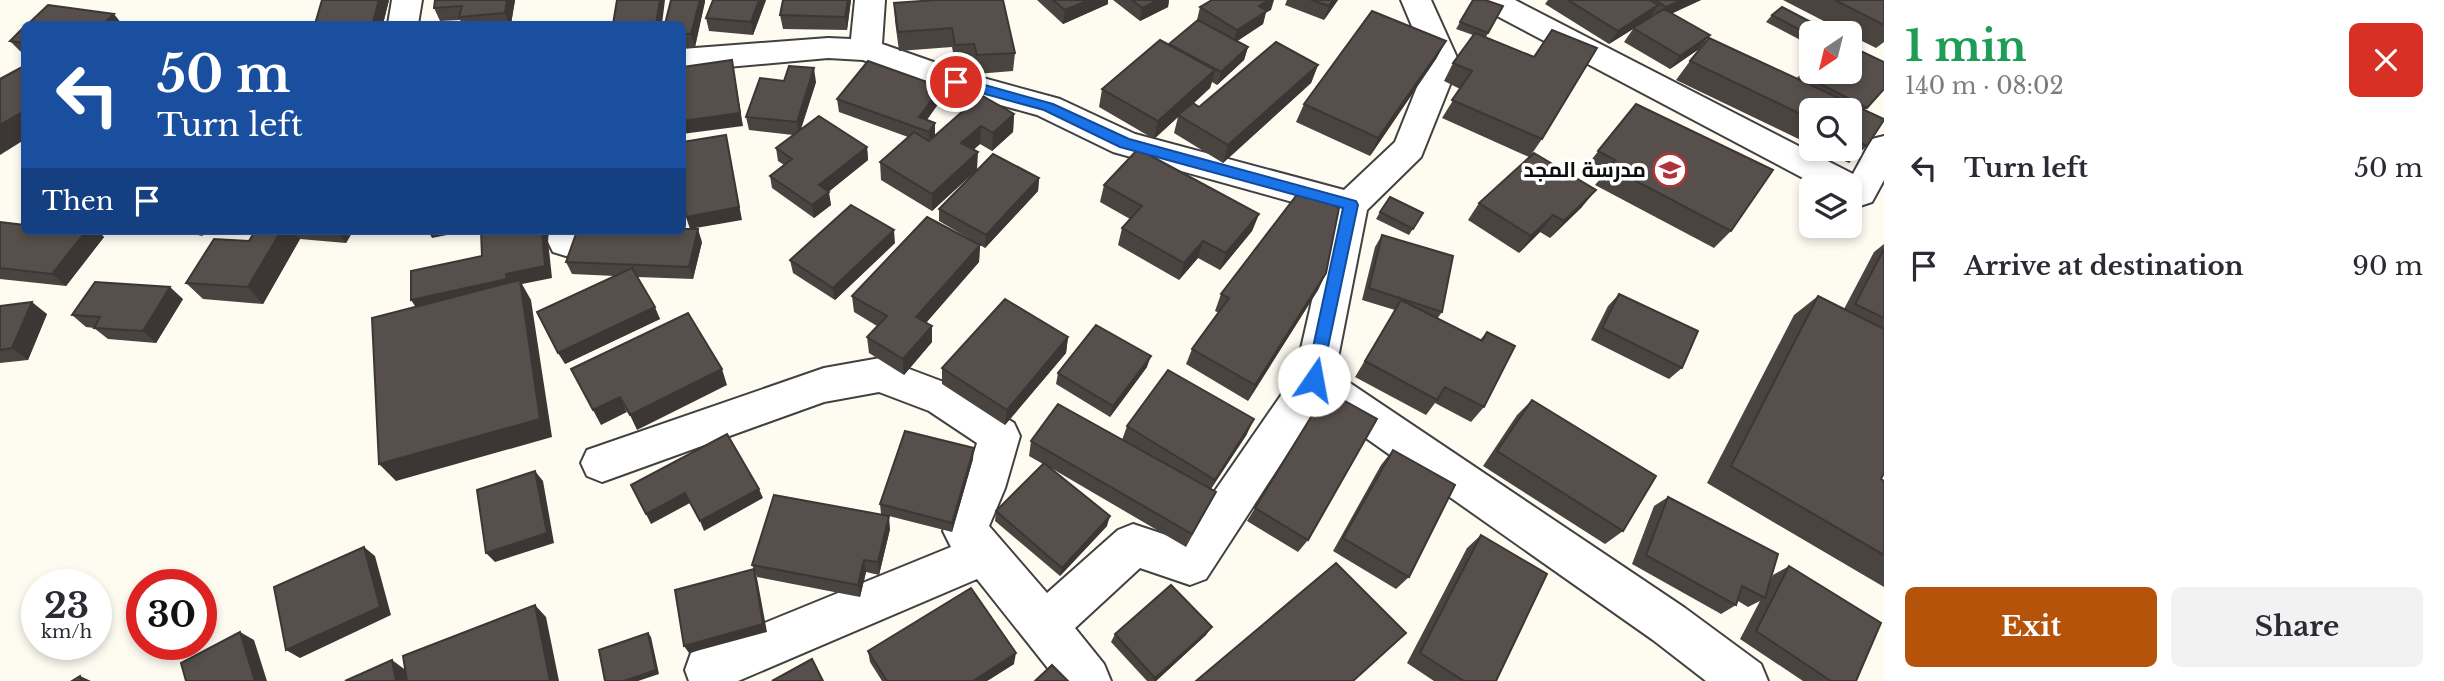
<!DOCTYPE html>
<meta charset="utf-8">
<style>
body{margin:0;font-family:"Libre Baskerville",Cairo,serif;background:#f2f2f3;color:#2b2b33;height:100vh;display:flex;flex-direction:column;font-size:26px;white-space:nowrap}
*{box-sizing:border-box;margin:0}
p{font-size:23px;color:#7c7c81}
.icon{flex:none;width:38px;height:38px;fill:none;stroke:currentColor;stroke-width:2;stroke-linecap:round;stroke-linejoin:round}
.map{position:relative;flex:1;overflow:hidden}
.details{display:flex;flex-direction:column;background:#fff;width:560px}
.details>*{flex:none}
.banner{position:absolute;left:21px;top:21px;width:665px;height:214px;border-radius:10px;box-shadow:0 4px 10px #0003;background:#1a4fa0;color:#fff;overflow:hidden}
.needle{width:46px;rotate:215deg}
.buttons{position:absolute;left:1799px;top:21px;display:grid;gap:14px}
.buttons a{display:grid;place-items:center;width:63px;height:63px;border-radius:10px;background:#fff;box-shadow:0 4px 10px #0003;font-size:35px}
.speed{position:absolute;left:21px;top:569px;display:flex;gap:14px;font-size:35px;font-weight:700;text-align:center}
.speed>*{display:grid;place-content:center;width:91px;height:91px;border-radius:50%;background:#fff;box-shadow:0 4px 10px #0003;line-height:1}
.speed small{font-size:18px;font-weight:400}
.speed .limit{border:10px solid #d22;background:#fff;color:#111}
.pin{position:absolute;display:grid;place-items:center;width:60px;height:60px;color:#fff;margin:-30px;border:4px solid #fff;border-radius:50%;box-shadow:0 2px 7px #0007}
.me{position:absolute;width:77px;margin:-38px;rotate:12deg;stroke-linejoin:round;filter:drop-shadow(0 0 5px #0008)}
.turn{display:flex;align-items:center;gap:24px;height:147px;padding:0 21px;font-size:32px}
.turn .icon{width:91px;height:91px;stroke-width:2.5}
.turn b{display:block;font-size:49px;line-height:60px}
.then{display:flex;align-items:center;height:66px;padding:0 21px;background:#0003;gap:14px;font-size:26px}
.round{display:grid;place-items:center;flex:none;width:74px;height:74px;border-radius:10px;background:#f2f2f3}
.head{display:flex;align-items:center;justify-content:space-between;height:119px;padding:0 21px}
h1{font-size:42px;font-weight:700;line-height:52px;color:#1e9e55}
.action{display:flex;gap:14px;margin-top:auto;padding:14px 21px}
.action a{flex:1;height:80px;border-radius:10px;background:#b45309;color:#fff;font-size:28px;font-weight:700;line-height:80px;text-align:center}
.action a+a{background:#f2f2f3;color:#2b2b33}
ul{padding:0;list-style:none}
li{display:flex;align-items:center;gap:21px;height:98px;padding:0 21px}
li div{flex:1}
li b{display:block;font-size:26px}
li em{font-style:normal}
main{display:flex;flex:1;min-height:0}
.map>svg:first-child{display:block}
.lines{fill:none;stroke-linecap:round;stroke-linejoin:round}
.minor-casing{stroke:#414141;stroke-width:4}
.minor{fill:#fff;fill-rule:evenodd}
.wall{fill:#4a4440}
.shaded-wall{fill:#3c3734}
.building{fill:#564f4b;stroke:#3c3734;stroke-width:2}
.route{fill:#1a73e8;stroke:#114b97;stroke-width:2}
.labels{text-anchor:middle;stroke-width:7;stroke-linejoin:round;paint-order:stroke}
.poi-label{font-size:21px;font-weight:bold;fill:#0e0e0e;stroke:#fff;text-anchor:end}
</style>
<main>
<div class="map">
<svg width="1884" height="681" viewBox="0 0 1884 681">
<rect width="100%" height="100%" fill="#fefbf1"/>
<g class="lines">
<defs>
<path id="minor" d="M392 0H422L418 24H388Z
M855 0H885L882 44 965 73 1060 99 1135 134 1344 190 1395 142 1427 62 1401 0H1431L1459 62 1421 157 1367 210 1335 373 1685 608 1761 664 1768 681H1706L1653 640 1319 405 1206 579 1190 585 1140 568 1075 628 1104 664 1111 681H1058L977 579 738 681H689L685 670 691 653 951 547 943 531 963 488 977 443 929 411 879 392 824 402 602 482 587 476 581 463 587 450 824 368 880 358 957 387 1014 423 1020 436 1005 488 989 526 1047 593 1118 530 1133 524 1181 540 1295 375 1332 213 1113 152 1037 115 945 90 863 60 828 58 682 71V49L828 38 851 39Z
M1476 0H1515L1853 174 1872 139 1884 136V180L1872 202 1860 206 1850 203V187H1820L1480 7Z
M549 231H585L584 242 579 252 566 256 553 252 548 242Z"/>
</defs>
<use href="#minor" class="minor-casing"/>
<use href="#minor" class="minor"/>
</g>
<path class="wall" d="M389 0 383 24H315Z
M515 0 511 24H463L460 20 440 21 434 8Z
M671 0H705L695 47H682V24Z
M766 0 753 35 709 31 706 18Z
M783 0H851L847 30 783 29 780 15Z
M921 0H1003L1015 53 1013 71 976 74 974 62 955 63 952 47 899 51 895 21 894 3 921 1Z
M1037 0H1108V4L1063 24Z
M1113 0H1169L1168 7 1140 21Z
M1287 0H1338L1324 20 1285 5Z
M1473 0 1503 6 1486 37 1542 139 1531 155 1582 207 1550 238 1540 232 1519 253 1468 220 1479 203 1529 157 1442 118 1460 89 1444 81 1453 63 1473 35 1456 29Z
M1548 0H1701L1672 13 1699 49 1670 69 1624 42 1633 29 1609 44 1545 4Z
M1783 0H1884V42L1876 48 1850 35V33H1847Z
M1200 7 1271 10 1266 12 1263 24 1237 41 1248 47 1244 60 1217 85 1212 82 1210 88 1193 104 1199 107 1318 65 1311 83 1223 163 1174 133 1178 117 1154 139 1099 107 1102 89 1169 45 1197 20Z
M1772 15 1811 33V44L1810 45 1766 22Z
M24 27V54H23L10 41Z
M1446 41 1436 59 1370 156 1296 122 1304 104Z
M1690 61 1797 78 1811 63 1884 89 1865 110 1867 146 1849 163 1818 149H1850V110H1811V145L1676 80Z
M784 81 816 82 801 129 867 147 868 160 828 192 831 205 814 218 772 188 770 176 784 165 778 161 776 148 793 135 749 130 746 117Z
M837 99 941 100 927 120 935 123V135L1014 114 1013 132 992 151 980 144 973 150 977 170 1039 178 1038 191 985 248 939 221V209L976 170 932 211 881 180 880 162 908 137 839 112Z
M1636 104 1731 231 1714 248 1595 185 1601 178 1584 169Z
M1104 185 1259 214 1252 231 1220 270 1198 258 1179 280 1118 245 1122 228 1130 219 1100 202Z
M1380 212 1423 213 1409 235 1376 219Z
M0 222 24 231H98L104 237 66 286 0 279Z
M181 231H207L202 236Z
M255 231H353L346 243 300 239 263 304 203 299 186 283 249 241Z
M1382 235 1442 312 1437 319 1480 340 1487 332 1484 407 1471 422 1435 403 1426 415 1355 377 1395 310 1362 300 1375 247Z
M702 242 693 279 637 277 660 319 565 364 615 276 572 274 566 262Z
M895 243 835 300 793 273 790 260Z
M1884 244V473L1881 479 1884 481V587L1707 483 1794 315 1818 296 1844 309 1874 252Z
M980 245 979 262 926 323 932 326V342L904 375 869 353 867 337 877 326 854 312 852 296Z
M1326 273 1318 290 1248 401 1186 364 1192 349 1219 313 1215 311 1221 294Z
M1619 294 1682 368 1669 379 1591 340 1608 306Z
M183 299 156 343 108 339 94 328 86 327 72 315Z
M0 306 47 314 28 360 0 363Z
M1068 337 1066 353 1005 425 942 384V368Z
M1147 367 1110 417 1056 384 1058 373Z
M1327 391 1308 540 1298 552 1247 521Z
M1532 400 1623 531 1605 544 1483 466 1517 415Z
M1127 426 1247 434 1211 489 1216 492 1186 547 1051 468 1107 526 1060 576 995 521 996 511 1043 464 1029 456 1031 441 1122 440Z
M1393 450 1409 577 1396 589 1333 551 1381 465Z
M973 459 952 532 881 514 880 504Z
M1668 497 1770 582 1773 575 1789 566 1856 681H1803L1740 639 1760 601 1748 607 1738 601 1736 605 1721 614 1632 564 1654 506Z
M890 529 879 575 866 572 860 597 757 577 752 565Z
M1481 535 1496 681H1434L1407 663 1467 548Z
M1115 634 1206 635 1156 681H1147L1111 642Z
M868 651 1014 664 987 681H882L870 662Z"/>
<path class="shaded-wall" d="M379 0H389L383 24H375L373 22Z
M507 0H515L511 24H509L505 13Z
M660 0H665L662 24H656Z
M700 0H705V2L695 47 691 34Z
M759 0H766L753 35 751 22Z
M848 0H851L847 30 845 17Z
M1089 0H1108V4L1063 24 1065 10Z
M1158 0H1169L1168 7 1140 21 1142 8Z
M1269 0H1274L1271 10 1266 12 1263 24 1233 44 1237 30 1259 6Z
M1333 0H1338L1324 20 1329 6Z
M1682 0H1701L1656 21 1666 7Z
M1658 5 1649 19 1609 44 1618 31Z
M114 14 122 24H103Z
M1710 35 1699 49 1670 69 1680 56Z
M1446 41 1436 59 1370 156 1378 138Z
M1248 47 1244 60 1217 85 1221 72Z
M732 60 743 126 682 134V121Z
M1318 65 1311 83 1223 163 1228 145Z
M814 68 816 82 799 135 797 122Z
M1215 70 1210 88 1180 115H1178V117L1154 139 1158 121Z
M941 87V100L919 130V117Z
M24 111V140L0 155V125Z
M1014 114 1013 132 992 151 993 133Z
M935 123V136L929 145V132Z
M981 126 980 144 961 161V143Z
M726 135 742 220 690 229 686 217Z
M867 147 868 160 821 198 819 185Z
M978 152 977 170 932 211V194Z
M1039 178 1038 191 985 248 986 235Z
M1596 190 1582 207 1550 238 1564 221Z
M829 192 831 205 814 218 812 205Z
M1259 214 1252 231 1220 270 1226 253Z
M1553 215 1540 232 1519 253 1531 236Z
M698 229 702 242 693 279 689 267Z
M894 230 895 243 835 300 833 288Z
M86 231H98L104 237 66 286 52 274Z
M197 231H207L202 236Z
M281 231H293L300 239 263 304 248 287Z
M337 231H353L346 243Z
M428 231H467L432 238Z
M542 231H547L552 278 522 284 531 300 552 437 396 481 379 464 419 312 411 300 506 274Z
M1203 241 1198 258 1179 280 1184 263Z
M980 245 979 262 917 333 916 317Z
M1326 273 1318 290 1248 401 1255 385Z
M170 287 183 299 156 343 143 331Z
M32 302 47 314 28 360 12 348Z
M655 307 660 319 565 364 558 353Z
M932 326V342L904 375 903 359Z
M1068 337 1066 353 1005 425 1007 410Z
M1151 356 1147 367 1110 417 1113 406Z
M722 369 727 385 637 430 630 415Z
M620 397 627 412 601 425 593 410Z
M1254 419 1247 434 1208 493 1215 480Z
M974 448 973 459 952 532V523Z
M535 471 543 481 554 543 495 562 486 553Z
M759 489 763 498 704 531 700 521Z
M685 493 690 503 651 524 646 514Z
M889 516 890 529 879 575 878 562Z
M1110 516 1107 526 1060 576 1062 568Z
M364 547 375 556 391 615 300 658 286 650Z
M864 560 866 572 860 597 858 585Z
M754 569 757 578 767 632 689 653 684 646Z
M535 605 546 617 559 681H550Z
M1212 627 1206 635 1156 681H1154L1155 678Z
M240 632 254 640 267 681H255Z
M648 633 651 637 659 674 638 681H624Z
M1016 653 1014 664 987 681H973Z
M392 660 407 671 409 681H396Z
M80 676 91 681H81Z"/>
<path class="building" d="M322 0H379L373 22 350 24H315Z
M435 0H507L505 13 459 17 462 6 434 8Z
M617 0H660L656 24H613Z
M671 0H700L691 34H682V24H665Z
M713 0H759L751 22 706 18Z
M783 0H848L845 17 780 15Z
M935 0H1003L1015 53 977 55 974 44 955 45 952 28 898 32 894 3Z
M1053 0H1089L1065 10Z
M1132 0H1158L1142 8Z
M1212 0H1269L1259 6 1267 11 1237 30 1200 7Z
M1311 0H1333L1329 6Z
M1473 0H1485L1503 6 1488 33 1460 22Z
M1568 0H1650L1658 5 1618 31Z
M1655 0H1682L1666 7Z
M1835 0H1884V25Z
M48 5 114 14 103 24H28Z
M1782 7 1826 30 1822 33H1811V36L1772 15Z
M1664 9 1710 35 1680 56 1633 28Z
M1372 11 1446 41 1378 138 1304 104Z
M1198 20 1248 47 1221 72 1169 44Z
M24 27V43L10 41Z
M1552 30 1597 48 1542 139 1452 100 1472 71 1453 63 1475 33 1534 57Z
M1709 38 1884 119V120L1867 146 1850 137V110H1811V119L1690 61Z
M1160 40 1215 70 1158 121 1102 89Z
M1276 42 1318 65 1228 145 1178 115 1193 103 1199 107Z
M1850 46 1884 62V89L1867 108 1801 74 1811 63V72H1850Z
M732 60 740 113 682 121V67Z
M868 61 941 87 919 117 935 123 929 132 837 99Z
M24 66V111L0 125V79Z
M789 66 814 68 797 122 746 117 760 78 784 81Z
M981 95 1014 114 993 133 981 126 961 143 978 152 932 194 880 162 914 132 929 141Z
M1636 104 1773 170 1731 231 1609 167 1615 160 1598 151Z
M819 116 867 147 819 185 829 192 812 205 770 176 792 159 776 148Z
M726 135 739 207 686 217 682 190V142Z
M1138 149 1259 214 1226 253 1203 241 1184 263 1122 228 1142 206 1104 185Z
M1534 153 1596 190 1564 221 1553 215 1531 236 1479 203Z
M993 154 1039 178 986 235 939 209Z
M1302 188 1339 208 1326 273 1255 385 1192 349 1229 298 1221 294Z
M1390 197 1423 213 1413 229 1380 212Z
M851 205 894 230 833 288 790 260Z
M927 217 980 245 916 317 932 326 903 359 867 337 887 316 852 296Z
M0 222 24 225V231H86L52 274 0 268Z
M682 229H698L689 267 566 262 577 231H682Z
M255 231H281L248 287 186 283 214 239 249 241Z
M481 231H542L545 266 506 274 507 279 411 300V271L482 256Z
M1382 235 1453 256 1442 312 1369 288Z
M1884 249V318L1855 304Z
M632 268 655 307 558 353 537 312Z
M520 280 540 419 379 464 372 318Z
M95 282 170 287 143 331 94 328 100 317 72 315Z
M1619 294 1698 331 1682 368 1602 328Z
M1818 296 1884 329V473L1881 479 1884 481V555L1731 466Z
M1005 299 1068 337 1007 410 942 368Z
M1401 300 1482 341 1487 332 1515 346 1484 407 1445 387 1437 400 1365 361Z
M32 302 12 348 0 350V306Z
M688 313 722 369 630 415 620 397 593 410 571 369Z
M1096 325 1151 356 1113 406 1058 373Z
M1168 370 1254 419 1215 480 1127 426Z
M1327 391 1377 419 1308 540 1255 508Z
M1532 400 1656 476 1623 531 1497 451Z
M1058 404 1216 492 1192 534 1031 441Z
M905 431 974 448 952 523 880 504Z
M727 434 759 489 700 521 685 493 646 514 631 485Z
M1393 450 1455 485 1409 577 1343 538Z
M1044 463 1110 516 1062 568 996 511Z
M535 471 547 533 486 553 477 490Z
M774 495 889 516 878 562 864 560 858 585 752 565Z
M1668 497 1778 554 1765 598 1742 586 1736 605 1646 555Z
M1481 535 1547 574 1496 681H1464L1420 653Z
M364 547 380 607 286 650 274 587Z
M1336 563 1406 633 1353 681H1196Z
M1789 566 1881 623 1856 681H1831L1756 631Z
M754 569 763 624 684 646 675 590Z
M1171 585 1212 627 1155 678 1115 634Z
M971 588 1016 653 973 681H887L868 651Z
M535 605 550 681H407L403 656Z
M240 632 255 681H186L181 663Z
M648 633 656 670 624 681H605L599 650Z
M812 659 823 681H772Z
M392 660 396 681H345Z
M1052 665 1068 681H1035Z
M80 676 81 681H72Z"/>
<path class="route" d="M956 77 1053 104 1129 139 1356 201 1358 205 1320 385H1308L1306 380 1343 208 1120 147 1044 110 952 85V79Z"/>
<defs>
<symbol id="school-ring" viewBox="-11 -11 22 22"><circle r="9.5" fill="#fff" stroke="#b1333a" stroke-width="1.5"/><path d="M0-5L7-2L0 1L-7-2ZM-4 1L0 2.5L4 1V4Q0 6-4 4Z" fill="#b1333a"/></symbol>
</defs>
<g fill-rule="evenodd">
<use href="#school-ring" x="1651" y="151" width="38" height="38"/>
</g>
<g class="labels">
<g class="poi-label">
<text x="1646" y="177">مدرسة المجد</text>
</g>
</g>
</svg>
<div class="buttons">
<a><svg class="needle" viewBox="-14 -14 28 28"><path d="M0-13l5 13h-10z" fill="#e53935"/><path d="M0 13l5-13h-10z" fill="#7c7c81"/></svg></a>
<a><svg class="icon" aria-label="search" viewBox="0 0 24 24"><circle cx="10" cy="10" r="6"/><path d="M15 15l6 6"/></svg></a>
<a><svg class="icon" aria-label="layers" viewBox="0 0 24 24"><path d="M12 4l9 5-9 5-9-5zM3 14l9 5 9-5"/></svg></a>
</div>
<div class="speed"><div>23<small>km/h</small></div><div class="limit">30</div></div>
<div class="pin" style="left:956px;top:82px;background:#d93025"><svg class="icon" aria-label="arrive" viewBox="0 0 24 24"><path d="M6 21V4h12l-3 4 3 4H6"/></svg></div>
<svg class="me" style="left:1314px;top:380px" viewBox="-20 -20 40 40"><circle r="19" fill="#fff"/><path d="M0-13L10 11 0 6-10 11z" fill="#1a73e8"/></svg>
<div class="banner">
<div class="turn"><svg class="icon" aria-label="left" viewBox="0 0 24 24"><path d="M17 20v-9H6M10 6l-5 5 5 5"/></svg><div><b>50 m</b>Turn left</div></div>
<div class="then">Then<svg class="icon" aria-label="arrive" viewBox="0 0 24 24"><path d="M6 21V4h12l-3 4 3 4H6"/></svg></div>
</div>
</div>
<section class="details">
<div class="head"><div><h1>1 min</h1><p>140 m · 08:02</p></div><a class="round" style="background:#d93025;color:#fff"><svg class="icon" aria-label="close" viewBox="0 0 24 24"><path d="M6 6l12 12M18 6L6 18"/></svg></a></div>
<ul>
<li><svg class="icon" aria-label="left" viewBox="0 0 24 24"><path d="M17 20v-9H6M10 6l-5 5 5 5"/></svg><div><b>Turn left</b></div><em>50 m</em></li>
<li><svg class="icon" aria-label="arrive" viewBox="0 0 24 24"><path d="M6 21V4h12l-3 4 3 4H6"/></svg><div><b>Arrive at destination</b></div><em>90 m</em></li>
</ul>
<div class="action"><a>Exit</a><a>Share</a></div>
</section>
</main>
